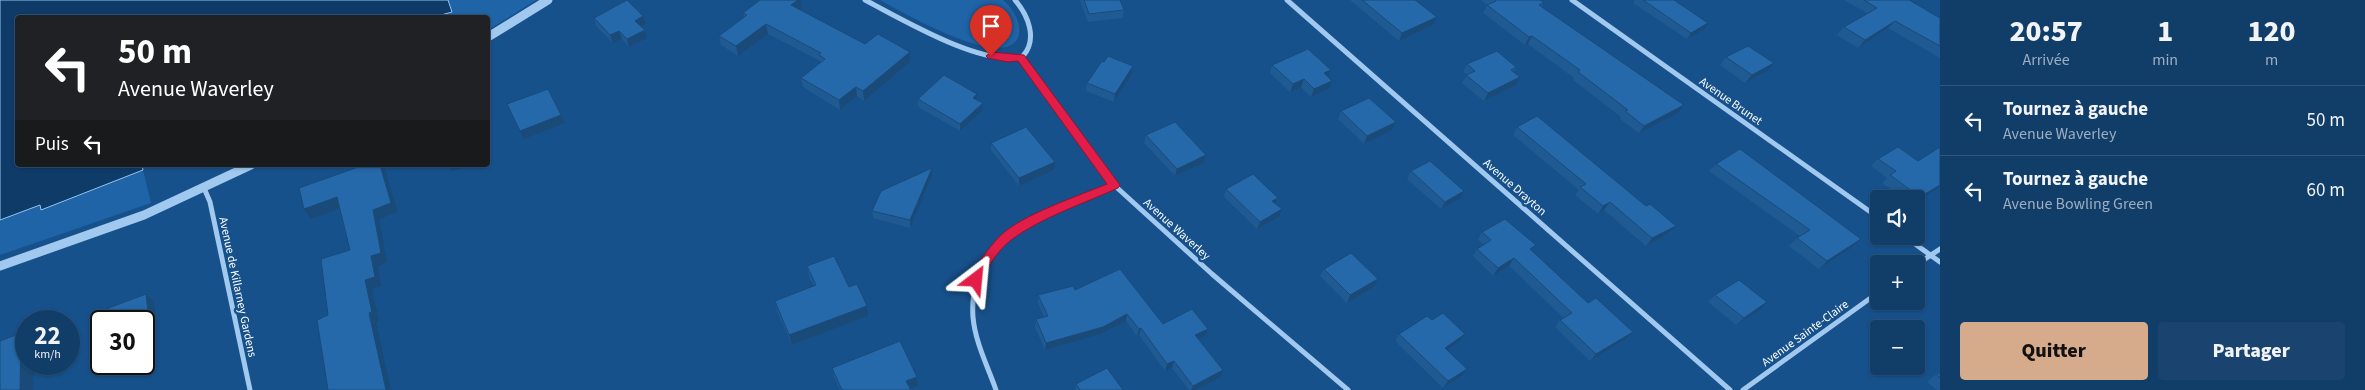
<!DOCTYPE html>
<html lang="fr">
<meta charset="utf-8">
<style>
body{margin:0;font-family:"Source Sans 3",sans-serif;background:#1a446f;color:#f1f3f6;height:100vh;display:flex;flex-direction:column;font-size:19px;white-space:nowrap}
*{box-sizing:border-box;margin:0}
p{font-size:16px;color:#9caec0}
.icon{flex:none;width:28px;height:28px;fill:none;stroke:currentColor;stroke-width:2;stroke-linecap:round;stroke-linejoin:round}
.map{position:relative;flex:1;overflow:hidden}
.details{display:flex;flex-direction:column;background:#113d69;width:425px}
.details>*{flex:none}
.banner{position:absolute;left:15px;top:15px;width:475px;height:152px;border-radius:5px;box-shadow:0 1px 4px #0004,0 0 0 1px #30567d;background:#202124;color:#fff;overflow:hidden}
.buttons{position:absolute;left:1870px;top:190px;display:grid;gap:10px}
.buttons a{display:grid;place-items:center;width:55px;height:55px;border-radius:5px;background:#113d69;box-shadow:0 1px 4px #0004,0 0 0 1px #30567d;font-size:25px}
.speed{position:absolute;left:15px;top:310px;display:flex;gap:10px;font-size:25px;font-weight:700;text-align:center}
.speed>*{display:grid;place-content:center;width:65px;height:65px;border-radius:50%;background:#113d69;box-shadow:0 1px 4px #0004,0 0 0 1px #30567d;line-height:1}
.speed small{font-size:12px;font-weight:400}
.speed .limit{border:2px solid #111;border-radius:8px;background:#fff;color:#111}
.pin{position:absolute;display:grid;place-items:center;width:42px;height:42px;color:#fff;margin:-51px -21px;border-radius:50% 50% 50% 0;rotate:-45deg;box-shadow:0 0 5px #0007}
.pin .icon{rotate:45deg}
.me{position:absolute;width:55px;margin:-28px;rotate:29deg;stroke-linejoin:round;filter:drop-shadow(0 0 4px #0008)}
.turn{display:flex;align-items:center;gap:18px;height:105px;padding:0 20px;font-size:22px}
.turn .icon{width:65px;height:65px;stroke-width:2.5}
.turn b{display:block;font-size:35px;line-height:42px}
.then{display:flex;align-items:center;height:48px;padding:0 20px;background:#0003;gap:10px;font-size:19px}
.eta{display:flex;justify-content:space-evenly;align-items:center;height:85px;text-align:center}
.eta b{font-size:30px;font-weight:800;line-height:35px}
.primary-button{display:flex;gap:10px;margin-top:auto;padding:10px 20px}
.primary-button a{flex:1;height:58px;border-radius:5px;background:#d6ab8b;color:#111;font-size:20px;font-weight:800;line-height:58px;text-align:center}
.primary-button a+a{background:#1a446f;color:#f1f3f6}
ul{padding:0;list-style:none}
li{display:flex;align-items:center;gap:15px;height:70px;padding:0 20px;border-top:1px solid #30567d}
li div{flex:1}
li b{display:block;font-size:19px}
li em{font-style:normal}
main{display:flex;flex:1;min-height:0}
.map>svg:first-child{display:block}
.green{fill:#1f64a6}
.water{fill:#0f3b69;stroke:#93c5f2}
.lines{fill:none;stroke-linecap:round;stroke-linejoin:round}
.minor{stroke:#a1c9ef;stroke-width:5}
.tertiary{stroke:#a1c9ef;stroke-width:9}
.wall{fill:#205a93}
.shaded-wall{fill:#1a4a78}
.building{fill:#2569ab;stroke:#1a4a78}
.route{fill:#e11d48;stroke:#92132f}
.labels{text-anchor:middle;stroke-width:5;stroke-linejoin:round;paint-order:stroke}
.street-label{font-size:12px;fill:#fff;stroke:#17518c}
</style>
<main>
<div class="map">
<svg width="1940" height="390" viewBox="0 0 1940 390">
<rect width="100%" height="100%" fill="#17518c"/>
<path class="green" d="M448 0H536L488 30V18H430L452 12Z
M880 0H1003C1012 8 1021 21 1019 34 1010 76 899 10 880 0Z
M143 170 151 203 0 255V220L41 205V210Z"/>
<path class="water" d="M0 0H448L452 12 430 18H18V165H142L143 170 41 210 40 205 0 220Z"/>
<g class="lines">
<path class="minor" d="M865 0C900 18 985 69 1023 56 1038 39 1028 15 1015 0
M1287 0 1730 390
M1572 0 1879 218
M1021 57 1114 185 1212 274 1348 390
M204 188 210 202 250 390
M1904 236 1940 262
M1916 265 1940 249
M996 390C988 367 975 342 973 317 967 236 1054 211 1114 185
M1743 390 1879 292"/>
<path class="tertiary" d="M488 37 548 0
M0 266 144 215 251 165"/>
</g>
<path class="wall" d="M760 0H801L802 8 800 10 865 44 910 52V62L864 101 857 96 840 110 803 87 801 78 820 63V61L768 34 738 56 721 45 719 36 744 17 743 13Z
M1080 0H1120L1124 10 1123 18 1088 22Z
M1350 0H1415L1437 17 1433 25 1399 41Z
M1481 0H1540L1544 3 1542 7 1678 113 1639 133 1620 119 1621 117 1573 80 1574 78 1528 44 1525 45 1483 13 1487 5Z
M1635 0H1674L1708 23 1704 30 1687 39 1633 3Z
M1844 0H1909L1940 18V58L1888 28 1858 48 1837 35 1844 27 1867 13Z
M594 18 646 24 641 27 645 30 647 38 629 47 622 39 613 43 596 26Z
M1726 57 1767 71 1745 83 1720 65Z
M1104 62 1133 66 1132 74 1114 102 1086 91 1087 83Z
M1467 64 1516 67 1514 72 1516 85 1484 101 1462 83 1467 75 1463 72Z
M1272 65 1331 70 1328 77 1329 89 1311 97 1301 87 1290 92 1270 73Z
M977 94V100L983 103 982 111 960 131 918 107V99Z
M1341 111 1396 122 1392 130 1364 144 1338 119Z
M1517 127 1669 233 1646 246 1604 210 1598 214 1575 195 1579 190 1513 135Z
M1146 135 1206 155 1204 163 1175 176 1144 143Z
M991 143 1054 170 1019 186 991 150Z
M1940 147V187L1916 202V199H1905L1882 183 1887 178 1871 166 1878 159 1918 161Z
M1716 164 1861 239 1852 247 1819 269 1789 246 1797 238 1800 236 1709 171Z
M932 168V176L910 228 873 218 872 211Z
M1411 171 1460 199 1441 209 1407 179Z
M1226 189 1278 198 1276 204 1282 209 1279 217 1257 229 1224 197Z
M1482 232 1532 251 1588 303 1633 332 1626 339 1590 361 1555 327 1560 320 1564 318 1509 266 1493 276 1473 256 1477 249 1484 245 1478 240Z
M807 266 849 287 868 316 792 345 777 311 775 301 814 286 809 276Z
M1324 269 1378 279 1374 287 1347 303 1320 276Z
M1075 290 1163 324 1208 329 1205 336 1199 339 1223 370 1221 377 1196 390H1189L1172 368 1165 371 1139 335 1137 336 1126 321 1101 334 1045 350 1035 327 1036 319 1044 317 1038 303V295Z
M1715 295 1760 310 1736 325 1708 302Z
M1432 320 1460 341 1447 350 1467 369 1462 376 1443 388 1395 341 1399 334Z
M832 368 917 377 918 386 910 389 911 390H840L834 377Z
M1940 371V390H1937L1927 382Z
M1076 384 1123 390H1075Z"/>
<path class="shaded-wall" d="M798 0H801L802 8 793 15 791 5Z
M643 16 646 24 638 29 635 21Z
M1437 17 1433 25 1399 41 1402 33Z
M1895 21 1888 28 1858 48 1865 40Z
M1708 23 1704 30 1687 39 1691 33Z
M766 24 768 34 738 56 736 46Z
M645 30 647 38 629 47 627 39Z
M619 31 622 39 613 43 610 35Z
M1532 36 1528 44 1525 45 1529 37Z
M910 52V62L864 101 863 91Z
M1774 63 1767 71 1745 83 1752 75Z
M1133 66 1132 74 1114 102 1115 94Z
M1331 70 1328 78 1324 73Z
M1520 77 1516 85 1484 101 1488 93Z
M1304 79 1301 87 1290 92 1293 84Z
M1332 81 1329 89 1311 97 1314 89Z
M856 87 857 96 840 110 839 100Z
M977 94V102L973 98Z
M983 103 982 111 960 131V124Z
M1684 105 1678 113 1639 133 1644 126Z
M561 115 565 123 524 139 520 131Z
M1396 122 1392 130 1364 144 1367 136Z
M1206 155 1204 163 1175 176 1177 169Z
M1055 162 1054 170 1019 186V178Z
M380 165H382L385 169 398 212 379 219 387 262 378 266 381 286 372 289 379 321 376 322 391 390H386L369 313 365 280 371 256 373 210Z
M448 165H470L452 171Z
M932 168V176L910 228V220Z
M1940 185V187L1916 202V201L1920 197Z
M1464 191 1460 199 1441 209 1445 202Z
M337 197 344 207 311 219 304 209Z
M1278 198 1275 205 1272 201Z
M1610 202 1604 210 1598 214 1603 206Z
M1282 209 1279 217 1257 229 1260 222Z
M1676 226 1669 233 1646 246 1652 238Z
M1861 239 1852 247 1819 269 1827 261Z
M1514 258 1509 266 1493 276 1498 268Z
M1378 279 1374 287 1347 303 1350 295Z
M146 294 154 302 156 319 144 324 146 336H144V321H137L136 316Z
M1767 302 1760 310 1736 325 1744 318Z
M867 306 868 316 792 345 789 335Z
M1127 314 1126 321 1101 334 1045 350 1046 343Z
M1141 328 1139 335 1137 336 1139 329Z
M1208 329 1205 336 1193 342 1195 335Z
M1633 332 1626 339 1590 361 1596 354Z
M21 333 26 337V364H34L33 390H20Z
M1465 334 1460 341 1440 355 1445 348Z
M1174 361 1172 368 1165 371 1167 364Z
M1467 369 1462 376 1443 388 1448 381Z
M1223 370 1221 377 1196 390H1191L1193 386Z
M917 377 918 386 908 390 906 381Z"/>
<path class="building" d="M627 0 643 16 635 21 645 30 627 39 619 31 610 35 594 18Z
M760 0H798L791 5 865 44 878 34 910 52 863 91 856 87 839 100 801 78 825 59 819 55 821 53 766 24 736 46 719 36 747 15 743 13Z
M1084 0H1120L1124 10 1089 14Z
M1362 0H1415L1437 17 1402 33Z
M1495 0H1540L1544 3 1539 5 1684 105 1644 126 1625 111 1628 110 1578 72 1580 70 1532 36 1529 37 1487 5 1496 1Z
M1643 0H1674L1708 23 1691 33Z
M1864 0H1909L1940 18V46L1895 21 1865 40 1844 27 1877 8Z
M1748 46 1774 63 1752 75 1726 57Z
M1308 49 1331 70 1324 73 1332 81 1314 89 1304 79 1293 84 1272 65Z
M1497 51 1516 67 1511 70 1520 77 1488 93 1466 75 1475 71 1467 64Z
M1108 56 1133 66 1115 94 1087 83 1102 61 1104 62Z
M944 75 977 94 973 98 983 103 960 124 918 99Z
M548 89 561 115 520 131 507 104Z
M1369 98 1396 122 1367 136 1341 111Z
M1537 116 1646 206 1650 204 1676 226 1652 238 1610 202 1603 206 1580 187 1586 184 1517 127Z
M1175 122 1206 155 1177 169 1146 135Z
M1026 127 1055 162 1019 178 991 143Z
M1898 147 1918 161 1940 147V185L1920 197 1890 175 1896 171 1878 159Z
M1740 149 1861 239 1827 261 1797 238 1810 230 1716 164Z
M1430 161 1464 191 1445 202 1411 171Z
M364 165H380L391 203 373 210 381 253 371 256 375 277 365 280 372 312 369 313 386 390H328L317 320 328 315 321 259 350 250 337 197 304 209 299 188Z
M932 168 910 220 872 211 881 191Z
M1253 174 1278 198 1272 201 1282 209 1260 222 1226 189Z
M1505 219 1536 245 1530 249 1588 303 1596 298 1633 332 1596 354 1560 320 1572 313 1514 258 1498 268 1477 249 1491 240 1482 232Z
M1351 253 1378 279 1350 295 1324 269Z
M834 256 849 287 857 284 867 306 789 335 775 301 816 285 807 266Z
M1120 269 1163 324 1192 309 1208 329 1195 335 1223 370 1193 386 1174 361 1167 364 1141 328 1139 329 1127 314 1103 327 1046 343 1036 319 1048 316 1038 295 1073 286 1075 290Z
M1739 280 1767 302 1744 318 1715 295Z
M146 294 148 312 136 316 137 321H101V342L98 343 97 330 90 315Z
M1443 313 1465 334 1445 348 1467 369 1448 381 1399 334 1427 316 1432 320Z
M21 333 20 390H0V341Z
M900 341 917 377 906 381 911 390H842L832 368Z
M1107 368 1123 390H1080L1076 384Z
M1940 372V378L1937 375Z"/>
<path class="route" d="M991 52 1024 55 1120 185 1118 188C1083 204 1042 217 1011 240 997 251 987 268 980 283L976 285 969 280C978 264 987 249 1000 236 1021 215 1078 196 1107 184L1018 61 1008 62 988 58 986 56Z"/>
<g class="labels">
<g class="street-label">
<text transform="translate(1731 101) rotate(35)" y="4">Avenue Brunet</text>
<text transform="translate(1515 187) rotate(41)" y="4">Avenue Drayton</text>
<text transform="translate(1177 229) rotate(42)" y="4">Avenue Waverley</text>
<text transform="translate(238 287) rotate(78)" y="4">Avenue de Killarney Gardens</text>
<text transform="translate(1805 333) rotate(-36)" y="4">Avenue Sainte-Claire</text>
</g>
</g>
</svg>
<div class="buttons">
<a><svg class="icon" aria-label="sound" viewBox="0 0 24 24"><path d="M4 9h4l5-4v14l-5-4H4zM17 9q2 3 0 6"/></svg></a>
<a>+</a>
<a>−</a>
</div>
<div class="speed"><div>22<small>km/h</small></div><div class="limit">30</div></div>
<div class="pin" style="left:991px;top:56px;background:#d93025"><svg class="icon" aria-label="arrive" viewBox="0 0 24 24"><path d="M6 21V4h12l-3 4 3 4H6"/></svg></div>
<svg class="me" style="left:976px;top:280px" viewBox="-20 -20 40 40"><path d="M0-17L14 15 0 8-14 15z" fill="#e11d48" stroke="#fff" stroke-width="4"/></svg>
<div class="banner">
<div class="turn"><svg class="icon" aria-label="left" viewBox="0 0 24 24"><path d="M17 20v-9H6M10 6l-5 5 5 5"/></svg><div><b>50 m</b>Avenue Waverley</div></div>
<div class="then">Puis<svg class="icon" aria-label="left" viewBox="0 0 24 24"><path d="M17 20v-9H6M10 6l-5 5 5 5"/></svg></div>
</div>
</div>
<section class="details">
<div class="eta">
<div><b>20:57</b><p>Arrivée</p></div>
<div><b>1</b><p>min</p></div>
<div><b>120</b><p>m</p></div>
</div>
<ul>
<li><svg class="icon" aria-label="left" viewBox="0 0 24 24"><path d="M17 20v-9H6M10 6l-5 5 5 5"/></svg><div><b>Tournez à gauche</b><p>Avenue Waverley</p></div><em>50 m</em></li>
<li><svg class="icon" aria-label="left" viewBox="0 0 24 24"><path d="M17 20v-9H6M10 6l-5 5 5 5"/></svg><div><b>Tournez à gauche</b><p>Avenue Bowling Green</p></div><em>60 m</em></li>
</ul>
<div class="primary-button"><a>Quitter</a><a>Partager</a></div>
</section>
</main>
